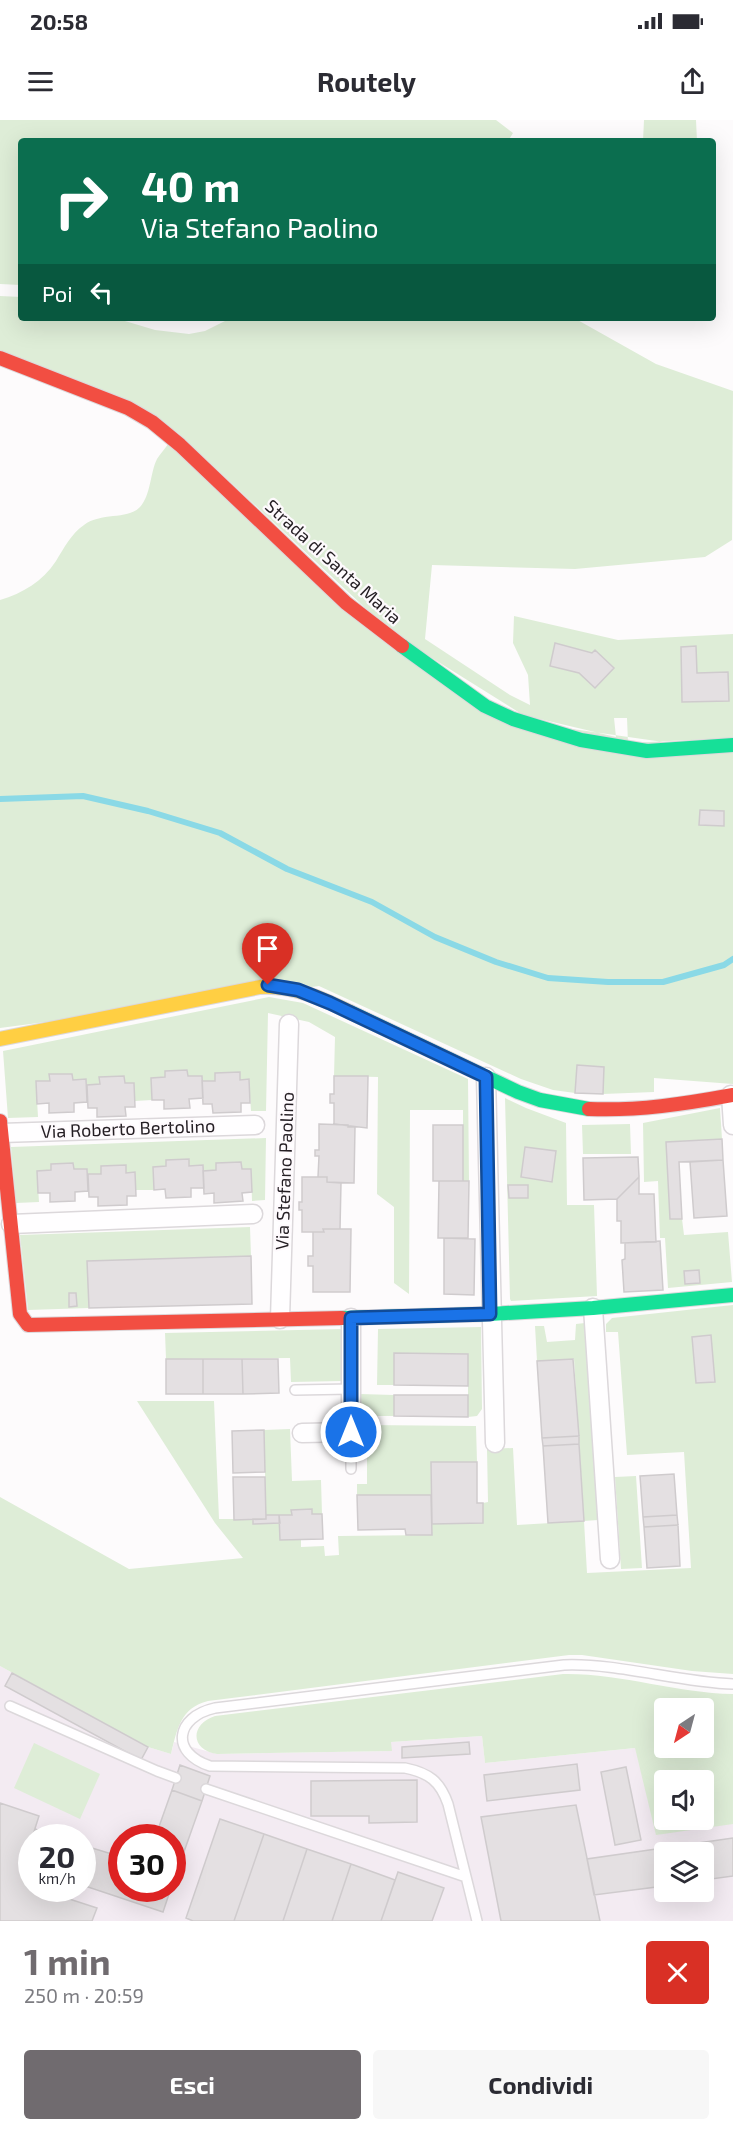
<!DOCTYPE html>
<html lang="it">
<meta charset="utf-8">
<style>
body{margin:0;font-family:"Exo 2",sans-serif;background:#f7f7f7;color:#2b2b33;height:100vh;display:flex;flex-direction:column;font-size:22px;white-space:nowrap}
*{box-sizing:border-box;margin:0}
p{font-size:20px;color:#7c7c81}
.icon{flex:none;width:33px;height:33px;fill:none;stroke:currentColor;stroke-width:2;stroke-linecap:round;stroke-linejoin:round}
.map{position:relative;height:1801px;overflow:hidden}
.panel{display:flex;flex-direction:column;background:#fff;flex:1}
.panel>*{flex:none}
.hud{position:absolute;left:18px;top:18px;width:698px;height:183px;border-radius:6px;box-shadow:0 6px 24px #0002;background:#0b6e4f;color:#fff;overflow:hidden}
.needle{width:39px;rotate:216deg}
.buttons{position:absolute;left:654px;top:1578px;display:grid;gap:12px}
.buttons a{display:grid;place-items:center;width:60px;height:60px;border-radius:6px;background:#fff;box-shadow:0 6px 24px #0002;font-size:30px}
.speed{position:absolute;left:18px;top:1704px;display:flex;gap:12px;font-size:30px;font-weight:700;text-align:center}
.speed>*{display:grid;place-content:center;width:78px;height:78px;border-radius:50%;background:#fff;box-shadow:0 6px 24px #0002;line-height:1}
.speed small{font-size:15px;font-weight:400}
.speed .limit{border:9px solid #d22;background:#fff;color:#111}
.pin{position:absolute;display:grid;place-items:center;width:51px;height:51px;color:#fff;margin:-62px -26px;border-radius:50% 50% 50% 0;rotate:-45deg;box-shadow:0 0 6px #0007}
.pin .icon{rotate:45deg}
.me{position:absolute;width:66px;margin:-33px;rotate:0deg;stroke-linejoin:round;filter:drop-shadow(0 0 4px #0008)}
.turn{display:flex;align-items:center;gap:21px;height:126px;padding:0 24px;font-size:27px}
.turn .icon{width:78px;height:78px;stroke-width:2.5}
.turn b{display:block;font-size:42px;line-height:51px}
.then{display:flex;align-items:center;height:57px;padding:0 24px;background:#0003;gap:12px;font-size:22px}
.round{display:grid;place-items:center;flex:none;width:63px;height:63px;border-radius:6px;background:#f7f7f7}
.head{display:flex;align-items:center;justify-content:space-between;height:102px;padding:0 24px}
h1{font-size:36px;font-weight:700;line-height:45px;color:#706b6f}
.button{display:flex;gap:12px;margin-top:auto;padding:12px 24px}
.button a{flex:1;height:69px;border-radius:6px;background:#706b6f;color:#fff;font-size:24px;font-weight:700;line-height:69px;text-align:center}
.button a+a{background:#f7f7f7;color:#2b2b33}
.status{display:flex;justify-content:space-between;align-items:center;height:42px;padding:0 30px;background:#fff;direction:ltr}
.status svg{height:16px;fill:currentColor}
header{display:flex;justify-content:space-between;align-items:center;height:78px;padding:0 24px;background:#fff;font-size:27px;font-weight:700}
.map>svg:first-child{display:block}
.built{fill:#f3ebf2;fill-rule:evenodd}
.green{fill:#deedd7;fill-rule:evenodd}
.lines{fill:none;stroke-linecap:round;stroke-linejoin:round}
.stream{stroke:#8ad9e6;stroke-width:6}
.building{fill:#e4e0e2;stroke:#cfcbcd;stroke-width:1.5}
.lane-casing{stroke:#dcd8db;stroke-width:12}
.street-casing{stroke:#dcd8db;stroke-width:21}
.fast-casing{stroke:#dcd8db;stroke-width:16}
.slow-casing{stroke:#dcd8db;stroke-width:16}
.jam-casing{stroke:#dcd8db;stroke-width:16}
.lane{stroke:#fffeff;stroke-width:9}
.street{stroke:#fffeff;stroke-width:18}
.fast{stroke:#16e098;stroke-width:14}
.slow{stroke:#ffcf43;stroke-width:14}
.jam{stroke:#f24e42;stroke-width:14}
.route-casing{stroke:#114b97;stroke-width:15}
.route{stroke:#1a73e8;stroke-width:10}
.labels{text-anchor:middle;stroke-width:4.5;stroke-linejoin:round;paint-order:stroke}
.street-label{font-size:18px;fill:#241e23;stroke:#fefafd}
</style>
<div class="status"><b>20:58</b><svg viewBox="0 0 49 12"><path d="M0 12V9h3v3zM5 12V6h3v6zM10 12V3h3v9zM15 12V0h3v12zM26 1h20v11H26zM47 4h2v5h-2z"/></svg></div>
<header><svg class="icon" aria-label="menu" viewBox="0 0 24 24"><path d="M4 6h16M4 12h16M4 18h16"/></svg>Routely<svg class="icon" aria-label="share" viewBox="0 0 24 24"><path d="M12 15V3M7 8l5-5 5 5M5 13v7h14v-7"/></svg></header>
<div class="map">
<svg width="733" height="1801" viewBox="0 0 733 1801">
<rect width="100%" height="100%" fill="#fdfbfc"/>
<path class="built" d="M0 1546 148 1627 171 1634 174 1622 217 1634 391 1631V1622L482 1616 485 1643 635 1628 733 1647V1801H0ZM664 1660H704V1700H664ZM32 1718H82V1768H32ZM122 1718H172V1768H122ZM664 1732H704V1772H664Z"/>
<path class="green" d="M0 0H496L513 13 508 21H21V165L0 164Z
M644 0H696L697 21H643Z
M0 176 21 177V198H115L155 210 189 214 205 211 231 198H574L656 244 733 271 732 420 705 437 575 449 432 445 425 519 510 575 530 585 528 555 513 523 514 496 618 520 733 514V618L628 623 627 598H614L616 617 523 595 392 513 178 313 0 230Z
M168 324 496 598 733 632V964L654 958V972L603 974 604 947 577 946 575 973 553 970 521 959 319 866 0 908V480C23 473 42 462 56 441 64 428 71 414 84 405 101 392 128 400 140 387 151 375 150 353 157 339 160 334 165 329 168 324Z
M269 877 303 883 468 959 469 1061H463V990H410L409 1174 394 1163V1087L377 1074 378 957 334 956 335 917 309 902 268 893 266 991H251L249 960H240V952L215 953V961H202L201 956H188L187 950 165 951V957L151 958 152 980 135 981 134 964 125 963 124 956 100 957V964L87 965 86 960H73L72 954H50V961L36 962 38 997 8 998 3 931Z
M505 978 526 988 566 1003 567 1085H594L597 1176 511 1181 510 1179Z
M720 988 722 1019 666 1022 670 1099H682L684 1115 728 1112 732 1162 668 1168 665 1118H660L658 1061 644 1062 643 1003Z
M630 1004 631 1034H583L582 1005Z
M266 1018 265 1080 252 1081 251 1049H242L241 1042 216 1043V1050L203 1051V1045L189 1046V1040L166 1046 153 1047 154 1070H136L135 1053H126L125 1045 101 1046V1054H88L87 1049H74L73 1043 51 1044V1050L37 1051 39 1082 16 1083 11 1027Z
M250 1107 251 1136 88 1141 89 1188 28 1190 20 1115Z
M733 1185V1554L692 1551 582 1535H569L208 1581C180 1588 177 1610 171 1634L148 1627 0 1546V1377L129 1449 243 1438 215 1403 137 1281H214L219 1399H253V1404L280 1403 301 1419V1427L324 1426 325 1436 339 1435 338 1416 431 1415 432 1404 483 1403V1383L488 1382 487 1329 513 1328 517 1405 584 1401 574 1239 537 1241 535 1206H544L547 1222 575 1220 576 1204 585 1203 598 1400 584 1401 587 1453 691 1448 684 1332 627 1335 618 1212H606V1204L612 1198Z
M481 1207 482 1289 477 1296 468 1297V1234L394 1233V1265H377L378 1209Z
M342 1209 343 1261 291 1262 290 1238 166 1239 165 1213Z
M360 1274 394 1275V1296H367L360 1286Z
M367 1305 476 1306 477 1342H431V1375H357V1364H367Z
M290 1309 292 1361 321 1360 322 1394H312L311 1389 292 1390V1395H266L264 1310Z
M636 1356 642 1448 621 1449 615 1357Z
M563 1554C620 1553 676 1573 733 1574V1704L656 1715 635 1628 485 1643 482 1616 391 1622 392 1631 217 1634C190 1630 190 1604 215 1596ZM664 1588H704V1628H664ZM664 1660H704V1700H664Z
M34 1623 100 1654 80 1699 14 1668Z"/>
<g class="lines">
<path class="stream" d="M0 679 83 676 148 691 220 713 287 749 372 782 435 817 496 842 548 858 608 862H663L724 845 733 839"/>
</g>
<path class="building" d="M555 523 592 533 595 530 614 548 595 568 579 553 550 546Z
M696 526 697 553 728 552 729 581 682 582 681 527Z
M700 690 724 691V706L699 705Z
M577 945 604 947 603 974 575 973Z
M187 950 188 956H202L203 978 189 979 190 988 164 989V980H152L151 958 165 957V951Z
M240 952V960L249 959 250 983H241V992L213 993 212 984H203L202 961H215V953Z
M49 954H72L73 960 86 959 87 982 74 983V992L49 993V983L37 984 36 961H50Z
M124 956 125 963H134L135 987H125L126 996 97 997V988H88L87 965 100 964 99 957Z
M334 956H368L367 1008 334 1004V983H330V974H334Z
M319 1004 348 1005V1007H355L354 1063 327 1062V1057H318L319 1036H315V1030H319Z
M433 1005H463V1061H433Z
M722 1019 723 1040 679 1042 682 1099H670L666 1022Z
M525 1027 556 1031 552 1062 521 1057Z
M638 1037 639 1057 617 1079 584 1080 583 1038Z
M189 1039V1046L203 1045 204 1068H191V1077L166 1078 165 1069 154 1070 153 1047 166 1046V1040Z
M723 1040 727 1096 694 1098 690 1042Z
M241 1042 242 1049H251L252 1072 242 1073 243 1081 214 1083V1073L204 1074 203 1051 216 1050V1043Z
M73 1043 74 1049H87L88 1071 75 1072V1081L50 1082V1073H38L37 1051 51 1050V1044Z
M126 1045V1053L135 1052 136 1076H127V1085L98 1086V1077H89L88 1054H101V1046Z
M302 1057H327V1062L341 1063 340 1109H323L324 1112H302V1090H299V1082H302Z
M639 1057V1074H654L656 1122 621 1123V1101H617V1079Z
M439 1061H469L468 1118H438Z
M508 1065H528V1078H509Z
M323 1109H351L350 1172H313V1146H308V1136H313V1112H324Z
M444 1118 475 1119 474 1175 444 1174Z
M660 1121 663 1170 624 1172 622 1140 625 1139V1123Z
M251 1136 252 1184 89 1188 87 1141Z
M699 1150 700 1163 685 1164 684 1151Z
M69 1173H76L77 1186 69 1187Z
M711 1215 715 1262 696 1263 692 1217Z
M394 1233 468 1234V1266L394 1265Z
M166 1239H203V1274H166Z
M203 1239H242L243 1274H203Z
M242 1239H278L279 1273 243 1274Z
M573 1239 579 1316 542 1318 537 1241Z
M394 1275H468V1297L394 1296Z
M264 1310 265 1352 233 1353 232 1311Z
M579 1316V1324L543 1326 542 1318Z
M579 1324 584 1401 548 1403 543 1326Z
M431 1342H477V1383H483V1403L432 1404Z
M674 1354 677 1395 643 1397 640 1356Z
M233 1357H265L266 1399 234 1400Z
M357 1375H431L432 1415H406L405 1409 358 1410Z
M312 1389V1394H322L323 1419 280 1420 279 1395H292L291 1390Z
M266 1395H279L280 1403 253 1404V1399H266Z
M677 1395 678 1405 644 1407 643 1397Z
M678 1405 680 1446 647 1448 644 1407Z
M12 1553 148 1627 141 1640 5 1566Z
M469 1622 470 1634 402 1638V1627Z
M577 1644 580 1670 487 1681 484 1655Z
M180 1645 210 1656 202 1681 172 1670Z
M626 1647 641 1720 615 1725 601 1652Z
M417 1660V1702L369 1703V1696H311V1661Z
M172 1670 202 1681 180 1743 172 1740V1718H155Z
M0 1683 39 1696 23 1746 32 1749V1768H62L60 1776 97 1788 92 1801H0Z
M576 1685 600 1801H501L481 1697Z
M220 1699 264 1714 234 1801H193L186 1798Z
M35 1709 60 1718H32Z
M264 1714 307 1729 283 1801H234Z
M733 1718V1756L704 1760V1732H664V1766L594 1775 587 1739Z
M32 1720V1749L23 1746Z
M82 1725 122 1737V1768H171L163 1792 82 1765Z
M307 1729 351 1744 332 1801H283Z
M351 1744 395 1760 381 1801H332Z
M398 1752 444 1768 432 1801H381Z"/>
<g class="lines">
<defs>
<path id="lane" d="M295 1270 351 1269
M351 1312V1349
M10 1586 157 1651 176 1658
M206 1669 466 1757
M477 1801 448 1684C440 1661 429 1653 405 1648L210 1646C170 1633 175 1597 215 1588L564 1545C619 1543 677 1562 733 1564"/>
<path id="street" d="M486 957 495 1323
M731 975 733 1005
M1 1013 255 1005
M11 1104 253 1094
M593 1188 610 1439
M280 1199 289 904
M302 1313 351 1312V1198"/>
<path id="fast" d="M402 526 485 586 513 599 581 620 647 631 733 625
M350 892 518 972 540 980 589 989
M342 1198 490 1194 593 1188 733 1175"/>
<path id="slow" d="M0 919 260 867C293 865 321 878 350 892"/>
<path id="jam" d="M0 238 128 288 152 302 180 325 346 483 402 526
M589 989C638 991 685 984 733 975
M0 1001 20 1194 28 1205 342 1198"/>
</defs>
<use href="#lane" class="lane-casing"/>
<use href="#street" class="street-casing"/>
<use href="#fast" class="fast-casing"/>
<use href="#slow" class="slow-casing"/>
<use href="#jam" class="jam-casing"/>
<use href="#lane" class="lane"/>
<use href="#street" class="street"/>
<use href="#fast" class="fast"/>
<use href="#slow" class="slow"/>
<use href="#jam" class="jam"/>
</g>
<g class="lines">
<defs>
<path id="route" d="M268 865 298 870 330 883 486 957 490 1194 351 1198V1312"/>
</defs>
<use href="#route" class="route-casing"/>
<use href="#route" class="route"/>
</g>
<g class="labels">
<g class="street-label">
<text transform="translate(333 442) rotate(42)" y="6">Strada di Santa Maria</text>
<text transform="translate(128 1009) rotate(-2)" y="6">Via Roberto Bertolino</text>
<text transform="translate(285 1051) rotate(-88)" y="6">Via Stefano Paolino</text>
</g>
</g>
</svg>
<div class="buttons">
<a><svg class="needle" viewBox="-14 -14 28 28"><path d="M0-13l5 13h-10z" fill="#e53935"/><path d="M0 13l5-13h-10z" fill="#7c7c81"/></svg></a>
<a><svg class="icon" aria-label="sound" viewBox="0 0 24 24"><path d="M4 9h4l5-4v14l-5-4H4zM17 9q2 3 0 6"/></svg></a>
<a><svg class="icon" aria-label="layers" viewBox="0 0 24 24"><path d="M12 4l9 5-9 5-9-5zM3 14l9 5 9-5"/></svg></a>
</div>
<div class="speed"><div>20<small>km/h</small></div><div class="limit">30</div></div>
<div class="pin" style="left:268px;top:865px;background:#d93025"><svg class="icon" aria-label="arrive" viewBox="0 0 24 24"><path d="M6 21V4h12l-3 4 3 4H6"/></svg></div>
<svg class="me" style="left:351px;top:1312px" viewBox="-20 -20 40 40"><circle r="17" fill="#1a73e8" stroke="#fff" stroke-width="3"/><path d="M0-11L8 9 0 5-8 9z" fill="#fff"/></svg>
<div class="hud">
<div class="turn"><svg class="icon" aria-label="right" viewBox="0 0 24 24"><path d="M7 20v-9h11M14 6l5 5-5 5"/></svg><div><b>40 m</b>Via Stefano Paolino</div></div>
<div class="then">Poi<svg class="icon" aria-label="left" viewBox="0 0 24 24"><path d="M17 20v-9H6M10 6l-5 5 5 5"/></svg></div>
</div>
</div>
<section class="panel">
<div class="head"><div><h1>1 min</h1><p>250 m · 20:59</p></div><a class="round" style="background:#d93025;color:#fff"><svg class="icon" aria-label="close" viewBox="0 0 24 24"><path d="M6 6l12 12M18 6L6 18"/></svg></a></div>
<div class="button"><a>Esci</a><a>Condividi</a></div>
</section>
